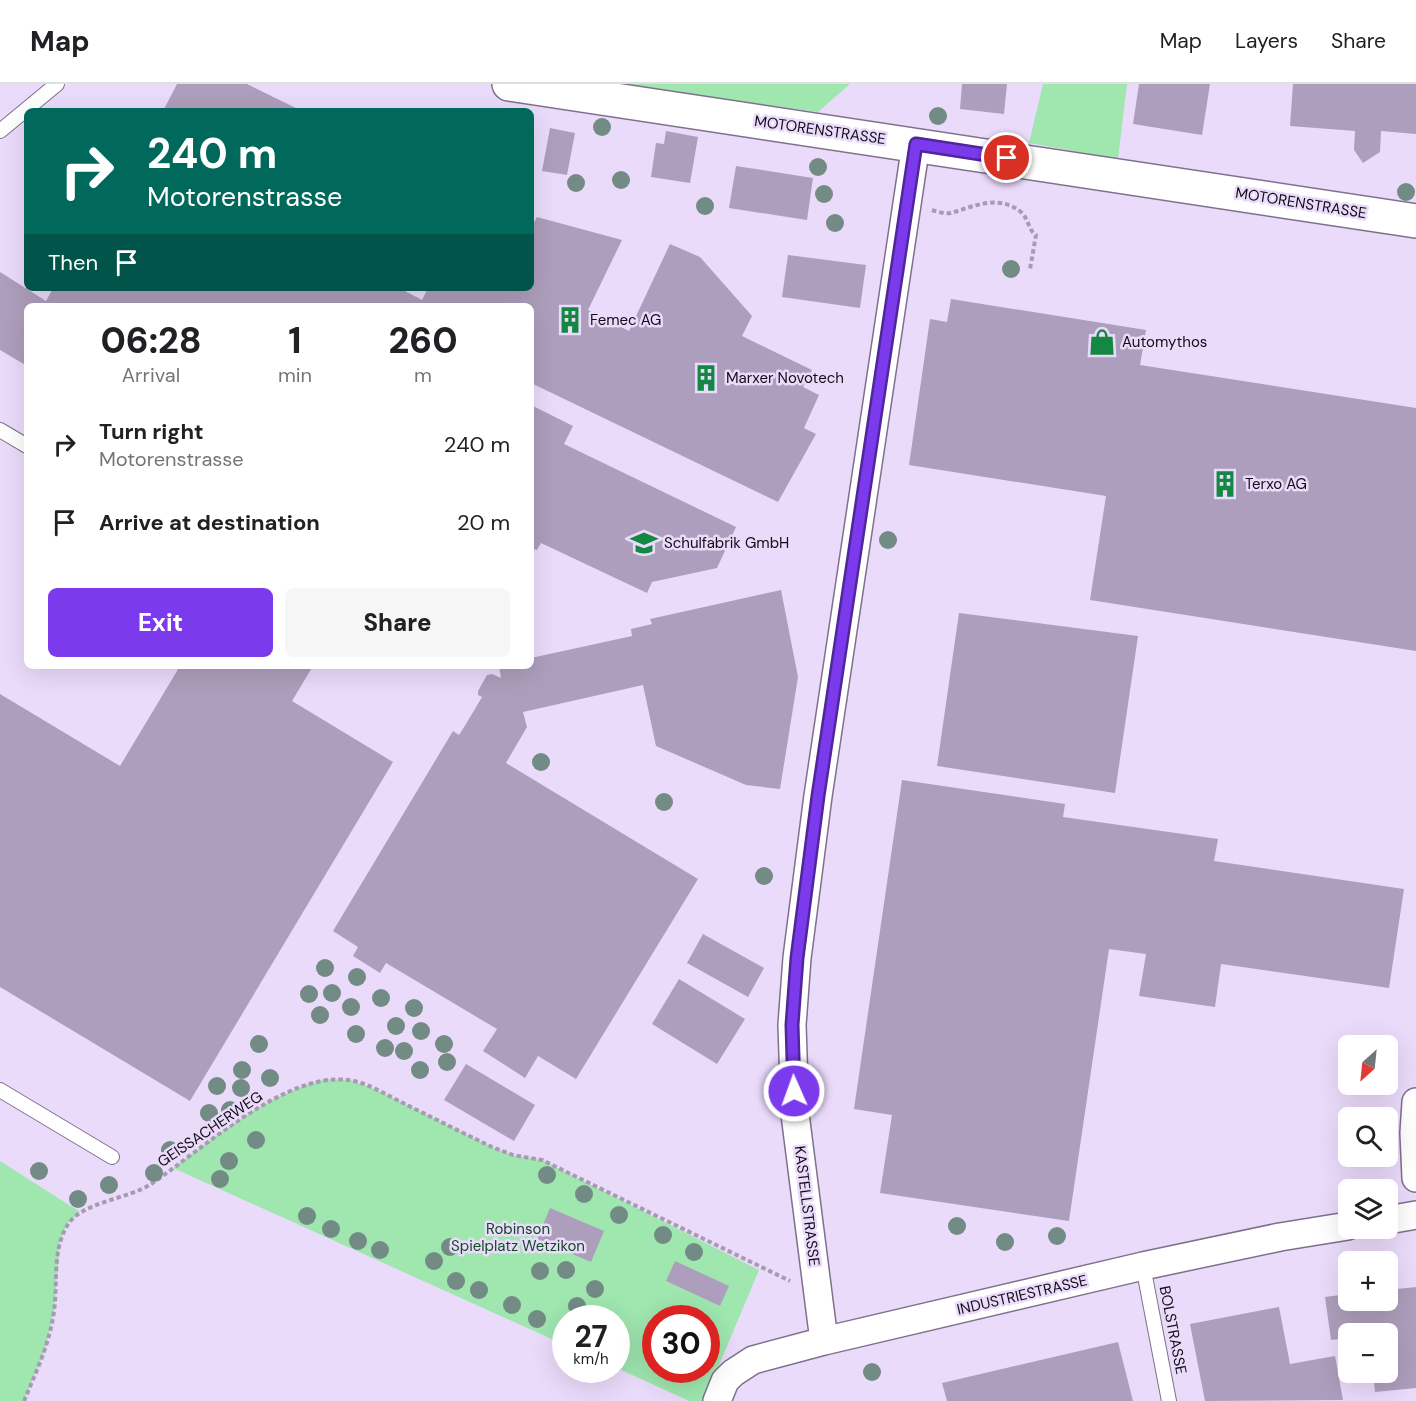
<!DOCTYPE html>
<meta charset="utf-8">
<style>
body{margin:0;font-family:"DM Sans",sans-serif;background:#f6f6f6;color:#202124;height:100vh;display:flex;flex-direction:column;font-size:22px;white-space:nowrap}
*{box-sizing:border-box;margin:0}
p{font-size:20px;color:#757577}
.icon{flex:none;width:33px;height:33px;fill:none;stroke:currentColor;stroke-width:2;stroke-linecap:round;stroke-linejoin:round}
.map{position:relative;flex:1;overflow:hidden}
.details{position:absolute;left:24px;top:219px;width:510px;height:366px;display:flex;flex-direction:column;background:#fff;border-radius:9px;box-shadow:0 6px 24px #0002}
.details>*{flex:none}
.hud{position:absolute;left:24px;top:24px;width:510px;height:183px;border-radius:9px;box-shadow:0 6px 24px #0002;background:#00695c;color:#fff;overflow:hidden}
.needle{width:39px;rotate:207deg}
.controls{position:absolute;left:1338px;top:951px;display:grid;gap:12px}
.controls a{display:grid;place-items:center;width:60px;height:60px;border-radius:9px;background:#fff;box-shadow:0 6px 24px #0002;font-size:30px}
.speed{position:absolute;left:552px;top:1221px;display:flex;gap:12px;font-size:30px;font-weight:700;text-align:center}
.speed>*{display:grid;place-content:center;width:78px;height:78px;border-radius:50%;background:#fff;box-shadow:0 6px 24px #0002;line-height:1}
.speed small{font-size:15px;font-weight:400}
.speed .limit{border:9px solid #d22;background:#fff;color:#111}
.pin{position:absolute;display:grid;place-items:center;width:51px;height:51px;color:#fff;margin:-26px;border:3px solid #fff;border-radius:50%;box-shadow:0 2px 6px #0007}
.me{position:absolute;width:66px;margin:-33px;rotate:358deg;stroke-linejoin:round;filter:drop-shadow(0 0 4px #0008)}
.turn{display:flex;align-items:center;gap:21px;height:126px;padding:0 24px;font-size:27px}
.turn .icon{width:78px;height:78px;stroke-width:2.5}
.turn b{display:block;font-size:42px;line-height:51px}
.then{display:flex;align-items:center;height:57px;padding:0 24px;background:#0003;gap:12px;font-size:22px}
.eta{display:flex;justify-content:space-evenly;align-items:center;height:102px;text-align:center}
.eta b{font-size:36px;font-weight:800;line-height:42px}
.cta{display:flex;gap:12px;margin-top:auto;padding:12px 24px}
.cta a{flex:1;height:69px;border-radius:9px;background:#7c3aed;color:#fff;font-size:24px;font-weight:800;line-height:69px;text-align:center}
.cta a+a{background:#f6f6f6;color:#202124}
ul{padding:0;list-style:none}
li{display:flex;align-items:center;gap:18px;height:78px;padding:0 24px}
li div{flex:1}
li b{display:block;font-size:22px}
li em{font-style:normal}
header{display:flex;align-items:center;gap:36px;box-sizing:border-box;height:84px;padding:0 30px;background:#fff;border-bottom:2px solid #e0e0e0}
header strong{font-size:28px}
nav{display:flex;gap:33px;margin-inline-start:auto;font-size:21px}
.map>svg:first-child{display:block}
.green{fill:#9fe6af;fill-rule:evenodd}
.building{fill:#ae9ebd}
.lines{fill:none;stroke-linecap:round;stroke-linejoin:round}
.service-casing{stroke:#7f708d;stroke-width:16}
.minor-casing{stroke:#7f708d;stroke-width:30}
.tertiary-casing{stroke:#7f708d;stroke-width:36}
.path{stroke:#a79ab3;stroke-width:4;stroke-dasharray:4.5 3;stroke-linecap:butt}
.service{stroke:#fff;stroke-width:14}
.minor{stroke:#fff;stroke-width:27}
.tertiary{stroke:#fff;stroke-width:33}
.tree{fill:#738b85}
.route-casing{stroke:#51269a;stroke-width:15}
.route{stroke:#7c3aed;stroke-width:10}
.labels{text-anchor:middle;stroke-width:5;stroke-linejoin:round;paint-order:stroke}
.street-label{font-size:15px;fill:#120c17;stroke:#ebdbfb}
.poi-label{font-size:15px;fill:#120c17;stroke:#ebdbfb;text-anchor:start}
.park-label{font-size:15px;fill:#114924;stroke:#ebdbfb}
</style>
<header>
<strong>Map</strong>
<nav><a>Map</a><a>Layers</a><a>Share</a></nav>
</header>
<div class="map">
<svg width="1416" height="1317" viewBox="0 0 1416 1317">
<rect width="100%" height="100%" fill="#ebdbfb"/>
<path class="green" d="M614 0H850L818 28Z
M1043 0H1127L1118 75 1029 59Z
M326 995 350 996 377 1006 492 1063 513 1071 542 1076 759 1186 704 1317H689L617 1284 616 1234H566L565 1261 173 1084C220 1049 269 1009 326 995ZM656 1234H706V1286H656Z
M0 1077 80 1128 67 1140 60 1158 54 1228 45 1266 24 1317H0Z"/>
<path class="building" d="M177 0H247L302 27H163Z
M962 0H1007L1004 30 960 25Z
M1139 0H1210L1202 51 1133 40Z
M1293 0H1416V50L1381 47 1380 68 1363 79 1354 66 1355 47 1290 42Z
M550 44 575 49 567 91 542 87Z
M666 47 698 53 690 99 651 93 656 59 664 60Z
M736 82 813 94 807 136 729 124Z
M537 133 622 156 588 226 629 247 670 160 700 173 752 232 742 252 812 286 803 303 819 311 804 344 816 350 778 418 531 299V222H27V282L0 266V188L46 217 53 204H406L405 207 422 216 428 204H531V144Z
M788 171 866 181 860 224 782 213Z
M951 215 1146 246 1140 281 1416 324V567L1090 516 1106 412 909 381 930 235 947 238Z
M531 321 573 342 564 360 736 443 717 484 652 498 647 509 541 459 537 466 531 464Z
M781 506 798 593 780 705 746 701 656 662 643 601 523 628 527 643 506 679 698 795 576 995 538 972 525 994 483 967 497 945 386 879 380 889 353 872 358 863 333 847 453 647 459 651 466 640 482 613 478 611V607L487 591 492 590 501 594 499 582H531V574L632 552 631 545 652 540 650 535Z
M959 529 1138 552 1115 709 937 682Z
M180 582H313L292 617 393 678 190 1017 0 903V610L120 682Z
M902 696 1065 720 1063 733 1218 755 1214 777 1404 805 1389 904 1221 880 1215 923 1139 912 1146 870 1109 865 1069 1137 880 1109 892 1031 854 1025Z
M703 850 764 884 748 913 687 879Z
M679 895 745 935 717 980 652 940Z
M466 980 535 1021 514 1057 444 1016Z
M550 1124 604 1147 591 1178 537 1155Z
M675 1177 729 1202 720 1222 666 1197Z
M1416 1203V1304L1375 1308 1373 1288H1388V1250H1348V1254L1331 1256 1325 1213 1348 1210V1216H1388V1206Z
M1279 1223 1290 1280 1335 1272 1343 1316 1205 1317 1190 1240Z
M1118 1258 1133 1317H947L942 1299Z"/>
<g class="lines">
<defs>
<path id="service" d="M0 47 57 0
M0 346 27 362
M0 1006 112 1073
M1143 1182 1169 1317"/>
<path id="minor" d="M1416 1018 1414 1049 1416 1094
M1388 1136 1416 1131
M824 1257 795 1030 792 941 797 874 818 712 916 60
M717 1317 725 1297 733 1289 753 1276 824 1257 1143 1182 1280 1153 1348 1142"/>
<path id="tertiary" d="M509 0 1416 137"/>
</defs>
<use href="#service" class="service-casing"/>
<use href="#minor" class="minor-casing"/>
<use href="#tertiary" class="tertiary-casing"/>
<path class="path" d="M932 126C938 128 945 130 951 129 975 122 998 110 1021 128 1029 135 1028 146 1036 151L1030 185
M24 1317C36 1288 50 1259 54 1227 58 1199 52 1167 67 1142 80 1118 129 1115 151 1100 202 1066 284 988 348 996 367 998 386 1011 403 1019 433 1034 463 1049 492 1063L513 1071 542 1076 790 1197"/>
<use href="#service" class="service"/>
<use href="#minor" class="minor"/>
<use href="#tertiary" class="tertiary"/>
</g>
<g class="tree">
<circle cx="938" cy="32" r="9"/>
<circle cx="602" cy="43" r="9"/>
<circle cx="818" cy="83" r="9"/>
<circle cx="621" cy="96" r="9"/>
<circle cx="576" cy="99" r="9"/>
<circle cx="1406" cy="108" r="9"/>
<circle cx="824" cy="110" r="9"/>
<circle cx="705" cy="122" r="9"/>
<circle cx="835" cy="139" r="9"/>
<circle cx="1011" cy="185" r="9"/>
<circle cx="888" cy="456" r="9"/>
<circle cx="541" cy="678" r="9"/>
<circle cx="664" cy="718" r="9"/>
<circle cx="764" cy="792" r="9"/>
<circle cx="325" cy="884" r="9"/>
<circle cx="357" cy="893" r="9"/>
<circle cx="332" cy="909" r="9"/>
<circle cx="309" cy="910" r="9"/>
<circle cx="381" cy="914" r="9"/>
<circle cx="351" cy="923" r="9"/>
<circle cx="414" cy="924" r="9"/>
<circle cx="320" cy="931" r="9"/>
<circle cx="396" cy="942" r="9"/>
<circle cx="421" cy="947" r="9"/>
<circle cx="356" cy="950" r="9"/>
<circle cx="259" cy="960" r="9"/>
<circle cx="444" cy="960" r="9"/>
<circle cx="385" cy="964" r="9"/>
<circle cx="404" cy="967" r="9"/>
<circle cx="447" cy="978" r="9"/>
<circle cx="242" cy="986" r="9"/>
<circle cx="420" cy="986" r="9"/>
<circle cx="270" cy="994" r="9"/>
<circle cx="217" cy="1002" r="9"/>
<circle cx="241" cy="1004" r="9"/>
<circle cx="230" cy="1026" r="9"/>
<circle cx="209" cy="1029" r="9"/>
<circle cx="256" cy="1056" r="9"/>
<circle cx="170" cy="1066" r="9"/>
<circle cx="229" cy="1077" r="9"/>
<circle cx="39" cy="1087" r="9"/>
<circle cx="154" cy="1089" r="9"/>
<circle cx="547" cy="1091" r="9"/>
<circle cx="220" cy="1095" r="9"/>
<circle cx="109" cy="1101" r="9"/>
<circle cx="584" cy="1110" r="9"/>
<circle cx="78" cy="1115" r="9"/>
<circle cx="619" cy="1131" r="9"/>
<circle cx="307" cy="1132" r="9"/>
<circle cx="957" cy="1142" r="9"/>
<circle cx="331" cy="1145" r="9"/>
<circle cx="663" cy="1151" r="9"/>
<circle cx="1057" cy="1152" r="9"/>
<circle cx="358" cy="1157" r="9"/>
<circle cx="1005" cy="1158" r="9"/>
<circle cx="450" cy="1163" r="9"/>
<circle cx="380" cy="1166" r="9"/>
<circle cx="694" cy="1168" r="9"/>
<circle cx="434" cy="1177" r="9"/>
<circle cx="566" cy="1186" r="9"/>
<circle cx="540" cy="1187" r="9"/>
<circle cx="456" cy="1197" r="9"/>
<circle cx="595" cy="1205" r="9"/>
<circle cx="479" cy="1206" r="9"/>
<circle cx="512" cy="1221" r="9"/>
<circle cx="577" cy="1222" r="9"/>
<circle cx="537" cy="1235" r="9"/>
<circle cx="872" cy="1288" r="9"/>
</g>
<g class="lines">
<defs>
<path id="route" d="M794 1007 792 941 797 874 818 712 916 60 1007 74"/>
</defs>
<use href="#route" class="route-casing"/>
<use href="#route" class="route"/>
</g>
<defs>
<symbol id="building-bare" viewBox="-9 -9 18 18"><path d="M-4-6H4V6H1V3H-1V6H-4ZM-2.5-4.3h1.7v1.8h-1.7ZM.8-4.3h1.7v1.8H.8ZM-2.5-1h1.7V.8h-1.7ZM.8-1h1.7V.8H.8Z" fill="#128842" stroke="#ebdbfb" stroke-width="2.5" paint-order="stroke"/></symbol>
<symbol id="shop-bare" viewBox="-9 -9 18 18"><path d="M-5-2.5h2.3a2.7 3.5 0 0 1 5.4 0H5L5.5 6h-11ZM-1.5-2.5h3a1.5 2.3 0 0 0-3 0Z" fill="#128842" stroke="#ebdbfb" stroke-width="2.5" paint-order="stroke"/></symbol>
<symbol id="school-bare" viewBox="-9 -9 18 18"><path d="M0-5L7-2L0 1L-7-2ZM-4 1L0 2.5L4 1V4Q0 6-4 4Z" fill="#128842" stroke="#ebdbfb" stroke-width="2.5" paint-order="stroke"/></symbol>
</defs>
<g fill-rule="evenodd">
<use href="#building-bare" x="551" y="217" width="38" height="38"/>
<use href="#shop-bare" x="1083" y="239" width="38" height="38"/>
<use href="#building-bare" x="687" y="275" width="38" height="38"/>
<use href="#building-bare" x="1206" y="381" width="38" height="38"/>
<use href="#school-bare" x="625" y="440" width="38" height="38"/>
</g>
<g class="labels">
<g class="street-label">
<text transform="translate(820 46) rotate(8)" y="5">MOTORENSTRASSE</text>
<text transform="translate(1301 119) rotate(9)" y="5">MOTORENSTRASSE</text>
<text transform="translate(210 1045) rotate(-34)" y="5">GEISSACHERWEG</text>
<text transform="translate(807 1122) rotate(83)" y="5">KASTELLSTRASSE</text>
<text transform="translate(1022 1211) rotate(-13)" y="5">INDUSTRIESTRASSE</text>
<text transform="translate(1173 1246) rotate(79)" y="5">BOLSTRASSE</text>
</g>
<g class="poi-label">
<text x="590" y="241">Femec AG</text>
<text x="1122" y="263">Automythos</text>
<text x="726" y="299">Marxer Novotech</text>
<text x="1245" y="405">Terxo AG</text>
<text x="664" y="464">Schulfabrik GmbH</text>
</g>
<g class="park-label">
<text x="518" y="1150">Robinson<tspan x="518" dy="17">Spielplatz Wetzikon</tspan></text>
</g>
</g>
</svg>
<div class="controls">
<a><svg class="needle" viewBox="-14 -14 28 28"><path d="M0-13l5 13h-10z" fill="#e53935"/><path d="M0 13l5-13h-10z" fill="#757577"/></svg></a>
<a><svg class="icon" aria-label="search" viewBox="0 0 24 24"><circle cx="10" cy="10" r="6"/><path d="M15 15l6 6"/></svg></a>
<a><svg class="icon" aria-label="layers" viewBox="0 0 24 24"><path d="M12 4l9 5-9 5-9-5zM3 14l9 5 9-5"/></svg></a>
<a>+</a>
<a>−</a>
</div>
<div class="speed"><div>27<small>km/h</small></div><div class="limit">30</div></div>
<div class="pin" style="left:1007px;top:74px;background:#d93025"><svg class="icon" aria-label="arrive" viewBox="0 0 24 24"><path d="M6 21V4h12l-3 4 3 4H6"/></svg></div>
<svg class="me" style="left:794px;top:1007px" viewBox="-20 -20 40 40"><circle r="17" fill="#7c3aed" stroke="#fff" stroke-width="3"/><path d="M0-11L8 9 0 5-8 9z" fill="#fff"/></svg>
<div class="hud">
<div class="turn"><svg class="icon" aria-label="right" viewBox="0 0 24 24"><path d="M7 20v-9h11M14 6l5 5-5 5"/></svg><div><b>240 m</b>Motorenstrasse</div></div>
<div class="then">Then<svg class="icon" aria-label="arrive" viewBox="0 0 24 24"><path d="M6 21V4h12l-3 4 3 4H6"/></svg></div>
</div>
<section class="details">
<div class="eta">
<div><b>06:28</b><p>Arrival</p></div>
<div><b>1</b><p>min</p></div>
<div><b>260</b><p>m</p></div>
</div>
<ul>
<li><svg class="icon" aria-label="right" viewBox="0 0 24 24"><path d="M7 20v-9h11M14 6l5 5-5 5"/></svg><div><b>Turn right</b><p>Motorenstrasse</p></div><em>240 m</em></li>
<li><svg class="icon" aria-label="arrive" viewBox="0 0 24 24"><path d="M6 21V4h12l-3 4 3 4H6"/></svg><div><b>Arrive at destination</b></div><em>20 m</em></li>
</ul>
<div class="cta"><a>Exit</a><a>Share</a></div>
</section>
</div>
